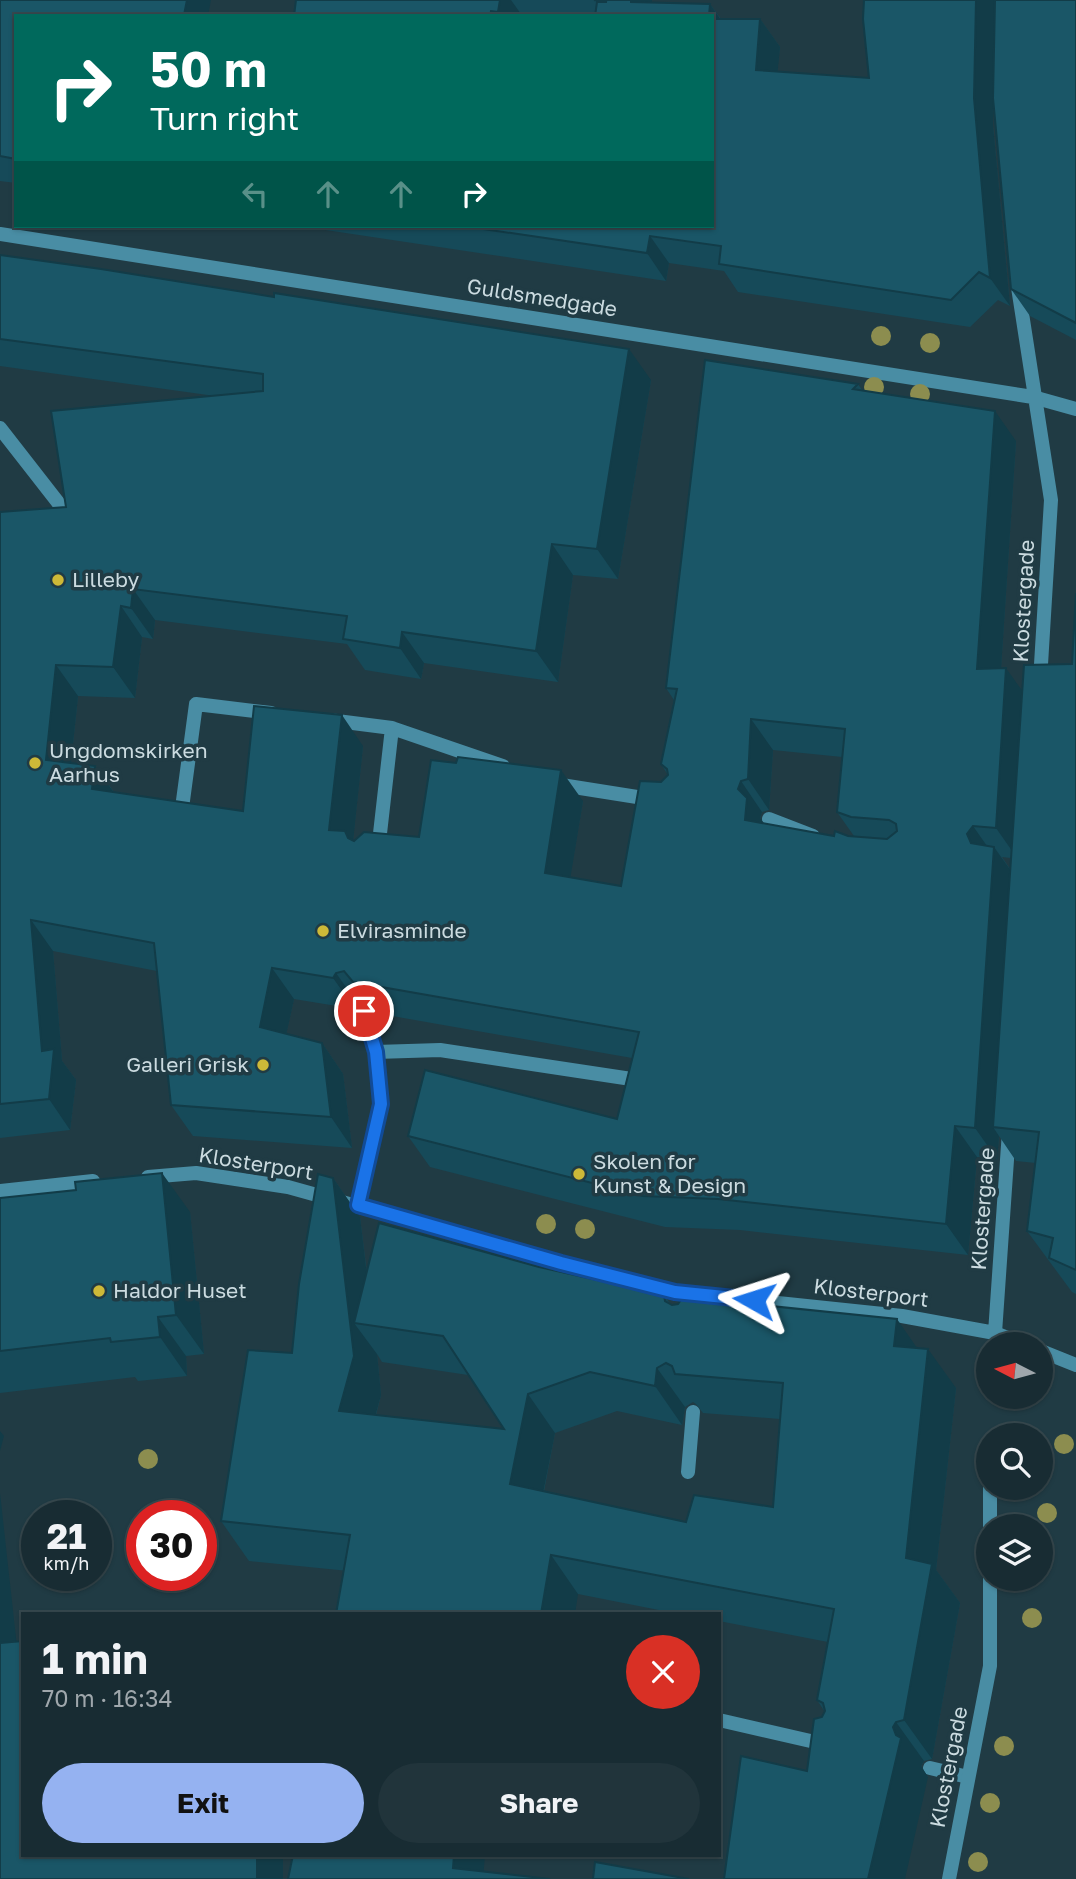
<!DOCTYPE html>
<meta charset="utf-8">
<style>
body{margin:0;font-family:"Golos Text",sans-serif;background:#21343b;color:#f1f3f6;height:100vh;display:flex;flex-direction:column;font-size:26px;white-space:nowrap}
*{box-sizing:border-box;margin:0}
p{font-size:23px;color:#9fa7ac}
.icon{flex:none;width:38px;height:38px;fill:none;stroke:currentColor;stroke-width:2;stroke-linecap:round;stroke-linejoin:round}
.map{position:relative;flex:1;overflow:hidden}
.drawer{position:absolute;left:21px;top:1612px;width:700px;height:245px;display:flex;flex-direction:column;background:#182c33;border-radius:0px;box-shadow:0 2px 5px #0004,0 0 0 2px #36484e}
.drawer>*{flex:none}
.banner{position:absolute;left:14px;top:14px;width:700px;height:214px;border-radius:0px;box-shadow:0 2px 5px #0004,0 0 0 2px #36484e;background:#00695c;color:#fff;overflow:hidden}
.needle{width:46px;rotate:276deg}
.controls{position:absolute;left:976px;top:1332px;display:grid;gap:14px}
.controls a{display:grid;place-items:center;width:77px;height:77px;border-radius:50%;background:#182c33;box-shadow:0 2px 5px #0004,0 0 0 2px #36484e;font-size:35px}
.speed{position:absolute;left:21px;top:1500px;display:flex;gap:14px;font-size:35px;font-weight:700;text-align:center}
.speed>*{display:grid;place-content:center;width:91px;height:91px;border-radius:50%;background:#182c33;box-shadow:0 2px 5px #0004,0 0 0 2px #36484e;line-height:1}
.speed small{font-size:18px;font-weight:400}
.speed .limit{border:10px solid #d22;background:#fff;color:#111}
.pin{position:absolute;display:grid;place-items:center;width:60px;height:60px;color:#fff;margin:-30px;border:4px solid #fff;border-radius:50%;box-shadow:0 2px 7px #0007}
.me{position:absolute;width:77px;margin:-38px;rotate:276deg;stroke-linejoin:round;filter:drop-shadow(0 0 5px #0008)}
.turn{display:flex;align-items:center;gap:24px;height:147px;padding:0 21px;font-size:32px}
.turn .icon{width:91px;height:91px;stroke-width:2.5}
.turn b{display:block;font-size:49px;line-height:60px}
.lanes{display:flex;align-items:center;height:66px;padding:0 21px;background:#0003;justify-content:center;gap:35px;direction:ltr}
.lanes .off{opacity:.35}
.round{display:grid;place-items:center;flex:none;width:74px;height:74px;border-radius:37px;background:#21343b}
.head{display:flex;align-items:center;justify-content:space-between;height:119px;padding:0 21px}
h1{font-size:42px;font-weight:700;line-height:52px}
.button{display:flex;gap:14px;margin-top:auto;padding:14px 21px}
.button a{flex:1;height:80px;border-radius:42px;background:#95b2f1;color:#111;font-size:28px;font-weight:700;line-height:80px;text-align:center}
.button a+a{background:#21343b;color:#f1f3f6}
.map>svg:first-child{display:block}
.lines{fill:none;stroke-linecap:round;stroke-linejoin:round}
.service{stroke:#498da4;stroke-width:14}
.pedestrian{stroke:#498da4;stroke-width:14}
.minor{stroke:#498da4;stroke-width:14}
.tree{fill:#8c8d4f}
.wall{fill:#164a59;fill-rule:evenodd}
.shaded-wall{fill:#123c48}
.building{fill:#1a5667;stroke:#123c48;stroke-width:2;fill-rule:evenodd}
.route-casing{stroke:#114b97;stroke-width:18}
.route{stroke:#1a73e8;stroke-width:12}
.poi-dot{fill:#cdb938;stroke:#203b44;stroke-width:2.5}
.labels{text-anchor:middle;stroke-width:7;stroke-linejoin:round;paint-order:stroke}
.street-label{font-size:21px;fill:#cbdbe0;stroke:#203b44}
.poi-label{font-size:21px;fill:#cbdbe0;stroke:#203b44;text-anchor:start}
</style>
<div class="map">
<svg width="1076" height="1879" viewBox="0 0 1076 1879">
<rect width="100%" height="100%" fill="#203b44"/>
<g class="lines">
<path class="service" d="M0 428 60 505
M329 720 392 728 378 851
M392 728 503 766
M555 784 656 800
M182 808 196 704 271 713
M769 819 813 836
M376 1052 440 1050 638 1080
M358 1205 381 1105 376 1052 364 1011
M995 1333 1023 1344
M1041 1351 1076 1365
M688 1472 693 1412
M719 1720 828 1745
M930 1768 968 1777"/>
<path class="pedestrian" d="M1033 397 1076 409"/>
<path class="minor" d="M0 234 1033 397
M1017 281 1051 500 1040 681
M148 1177 196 1173 288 1187 561 1263 675 1292 902 1316 995 1333 1009 1131
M0 1191 93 1181
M990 1526V1488
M949 1879 990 1666V1578"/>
</g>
<g class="tree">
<circle cx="881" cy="336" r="10"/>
<circle cx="930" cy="343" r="10"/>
<circle cx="874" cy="387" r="10"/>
<circle cx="920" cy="394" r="10"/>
<circle cx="546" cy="1224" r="10"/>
<circle cx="585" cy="1229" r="10"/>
<circle cx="1064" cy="1444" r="10"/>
<circle cx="148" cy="1459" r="10"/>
<circle cx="1047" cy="1513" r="10"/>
<circle cx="1032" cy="1618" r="10"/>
<circle cx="1004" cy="1746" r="10"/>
<circle cx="990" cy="1803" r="10"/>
<circle cx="978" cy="1862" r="10"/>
</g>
<path class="wall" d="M0 0 16 16V183L0 181Z
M296 0H652L651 3 710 4 721 19H760L780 47 777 72 869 78 1076 0V340L1030 316 1011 289 993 103V126L1010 306 998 300 970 327 738 292 724 271 669 263 666 281 299 226H712V16H531L521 14V16H294Z
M0 255 651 380 618 579 573 575 558 682 424 663 421 679 365 670 347 644 155 620 153 639 142 637 135 698 78 696 71 763 95 766 114 792 243 811 363 746 353 840 419 837 583 801 570 877 621 886 661 782 668 775 661 764 674 700 666 688 705 360 858 384 862 390 1016 441 1001 668 1022 691 1072 664 1076 593V1294L1072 1292 1027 1231 1036 1163 1016 1161 999 1136 997 1159 977 1157 968 1255 740 1230 665 1227 430 1167 408 1136 617 1119 632 1058 375 1013 366 1002 358 1004 355 1009 294 999 286 1034 322 1043 343 1074 352 1148 193 1136 171 1105 157 971 53 951 62 1061 76 1080 70 1130 0 1138V512L66 507 215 396 0 366ZM773 750 842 757 837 812 854 836H834L764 824 760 818 762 812 769 810ZM1002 857 1011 858 1010 869Z
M333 1178 360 1217 367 1273 539 1267 664 1295 671 1305 917 1348 956 1388 936 1570 960 1603 932 1759 924 1761 921 1766 928 1777 807 1771 822 1717 825 1712 817 1700 828 1642 719 1621V1614H679L578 1594 249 1561 221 1521 292 1353ZM377 1354 382 1362 468 1375 504 1429 376 1415 381 1395ZM693 1402 696 1404 703 1413 780 1419 773 1507 686 1522 544 1491 555 1433 617 1411 682 1425 685 1407Z
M0 1198 190 1212 204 1354 186 1356 187 1376 138 1381 135 1377 0 1393Z"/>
<path class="shaded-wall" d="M187 0H211L208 16H185Z
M500 0H511L521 14V16H501L498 12Z
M631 0H652L651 16 631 2Z
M976 0H995L993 126 1010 306 990 278 974 98Z
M710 4 729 32 712 24V16H709Z
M760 19 780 47 775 98 756 70Z
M650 236 669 263 666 281 647 253Z
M629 349 651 380 618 579 597 549Z
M995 411 1016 441 999 699 977 669Z
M552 544 573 575 558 682 536 651Z
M133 589 155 620 153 639 131 608Z
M121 606 142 637 135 698 113 667Z
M402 632 424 663 421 679 400 648Z
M56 665 78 696 68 791 46 760Z
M1006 668 1028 699 1017 858 996 828Z
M342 715 363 746 353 842 329 830Z
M751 719 773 750 769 810 748 779Z
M95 766 117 797 92 789Z
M561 770 583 801 566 904 545 873Z
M741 781 762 812 760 818 768 829 745 820 738 789Z
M973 826 994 856V847L1016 878 993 1127 999 1136 997 1159 975 1128 971 843 967 834Z
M31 920 53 951 62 1061 76 1080 70 1130 49 1099 42 1051Z
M272 968 294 999 281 1058 260 1027Z
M336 973 358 1004 355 1009 333 978Z
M322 1043 343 1074 352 1148 331 1117Z
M955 1126 977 1157 968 1255 946 1224Z
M162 1173 190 1212 204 1354 176 1315Z
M333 1178 360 1217 373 1326 354 1323 377 1354 381 1395 366 1450 339 1411Z
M158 1317 186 1356 187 1376 160 1337Z
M897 1319 924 1358 894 1346Z
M928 1349 956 1388 936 1570 960 1603 932 1759 904 1720 906 1558Z
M657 1368 685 1407 682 1425 655 1386Z
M528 1394 555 1433 537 1523 510 1484Z
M0 1431 4 1436 0 1451Z
M0 1493 21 1683 0 1654Z
M551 1555 578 1594 575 1614H541Z
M896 1722 924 1761 921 1766 928 1777 905 1879H868L896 1735 893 1727Z
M257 1855H283V1879H257Z
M454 1855H485L483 1879 453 1868Z"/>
<path class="building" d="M0 0H187L184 15 190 16H16V159L0 156Z
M296 0H500L498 12 491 11 490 16H294Z
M594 0H631V2L710 4 709 16H595L597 2H607Z
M864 0H976L974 98 990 278 979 272 951 300 719 264 721 246 650 236 647 253 463 226H712V19H760L756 70 869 78 863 19Z
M995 0H1076V323L1011 289 993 98Z
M0 255 101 269 274 297V293L629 349 597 549 552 544 536 651 402 632 400 648 343 639 347 616 133 589 131 608 121 606 113 667 56 665 46 760 95 766 92 789 243 811 254 706 342 715 329 830 345 831 348 838 354 841 364 832 419 837 431 760 456 763 458 757 561 770 545 873 621 886 640 781 661 782 668 775 667 769 661 764 677 689 666 688 705 360 858 384 853 389 995 411 977 669 1006 668 996 828 973 826 967 834 971 843 994 847 975 1128 955 1126 946 1224 718 1199 643 1196 408 1136 425 1070 617 1119 639 1032 353 982 344 971 336 973 333 978 272 968 260 1027 322 1043 331 1117 171 1105 154 943 31 920 42 1051 54 1049 49 1099 0 1104V512L66 507 51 411 263 391V374L0 339ZM751 719 845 729 837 812 851 817 889 820 896 824 897 831 887 839 848 836 835 831 834 836 745 820 747 798 738 789 741 781 748 779Z
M1076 593V1270L1049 1258 1053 1238 1027 1231 1039 1132 993 1127 1024 665 1072 664Z
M162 1173 176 1315 158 1317 160 1337 111 1342 110 1338 0 1351V1198L76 1190 75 1182Z
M318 1174 333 1178 354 1356 339 1411 504 1429 443 1336 354 1323 379 1223 539 1267 664 1295 665 1301 672 1305 678 1304 683 1297 897 1319 894 1346 928 1349 906 1558 932 1564 904 1720 896 1722 893 1727 896 1735 901 1738 868 1879H724L741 1756 807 1771 814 1719 822 1717 825 1711 823 1703 817 1700 834 1609 551 1555 541 1614H336L350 1535 221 1521 248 1350 292 1353 299 1284ZM666 1363 672 1366 675 1374 783 1383 773 1507 694 1495 686 1522 510 1484 528 1394 590 1372 655 1386 657 1368Z
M23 1641V1855H257V1879H0V1643Z
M293 1855H454L453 1868 550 1879H288Z
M595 1862 689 1879H593Z"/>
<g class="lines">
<defs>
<path id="route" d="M364 1011 376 1052 381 1104 358 1205 561 1263 675 1292 754 1300"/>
</defs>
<use href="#route" class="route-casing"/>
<use href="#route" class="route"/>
</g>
<g class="poi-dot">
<circle cx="58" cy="580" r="7"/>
<circle cx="35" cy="763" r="7"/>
<circle cx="323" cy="931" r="7"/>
<circle cx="263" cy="1065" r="7"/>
<circle cx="579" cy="1174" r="7"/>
<circle cx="99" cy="1291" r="7"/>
</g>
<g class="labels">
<g class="street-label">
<text transform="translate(542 298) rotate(9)" y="7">Guldsmedgade</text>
<text transform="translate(1024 601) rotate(-87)" y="7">Klostergade</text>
<text transform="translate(256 1164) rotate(9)" y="7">Klosterport</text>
<text transform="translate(983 1209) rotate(-86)" y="7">Klostergade</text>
<text transform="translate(871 1293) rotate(7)" y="7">Klosterport</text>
<text transform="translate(949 1767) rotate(-79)" y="7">Klostergade</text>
</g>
<g class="poi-label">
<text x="72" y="587">Lilleby</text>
<text x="49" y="758">Ungdomskirken<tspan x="49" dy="24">Aarhus</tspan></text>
<text x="337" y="938">Elvirasminde</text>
<text x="249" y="1072" text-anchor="end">Galleri Grisk</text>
<text x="593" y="1169">Skolen for<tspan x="593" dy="24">Kunst &amp; Design</tspan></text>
<text x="113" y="1298">Haldor Huset</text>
</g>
</g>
</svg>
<div class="controls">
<a><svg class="needle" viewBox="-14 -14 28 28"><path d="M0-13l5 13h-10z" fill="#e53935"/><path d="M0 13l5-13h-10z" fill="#9fa7ac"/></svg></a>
<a><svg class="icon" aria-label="search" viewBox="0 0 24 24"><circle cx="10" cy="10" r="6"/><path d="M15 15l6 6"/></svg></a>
<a><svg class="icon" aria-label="layers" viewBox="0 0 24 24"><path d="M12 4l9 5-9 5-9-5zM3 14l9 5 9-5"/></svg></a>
</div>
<div class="speed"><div>21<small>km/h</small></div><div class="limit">30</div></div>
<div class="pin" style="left:364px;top:1011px;background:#d93025"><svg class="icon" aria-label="arrive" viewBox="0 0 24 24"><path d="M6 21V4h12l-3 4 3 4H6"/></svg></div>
<svg class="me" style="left:754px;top:1300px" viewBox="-20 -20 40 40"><path d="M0-17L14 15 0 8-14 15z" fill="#1a73e8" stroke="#fff" stroke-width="4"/></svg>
<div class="banner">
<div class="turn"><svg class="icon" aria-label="right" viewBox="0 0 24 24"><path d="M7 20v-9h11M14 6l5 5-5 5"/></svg><div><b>50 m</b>Turn right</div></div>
<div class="lanes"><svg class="icon off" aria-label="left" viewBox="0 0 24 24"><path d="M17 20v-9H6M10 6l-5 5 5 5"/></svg><svg class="icon off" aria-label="ahead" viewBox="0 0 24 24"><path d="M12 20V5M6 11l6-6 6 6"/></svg><svg class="icon off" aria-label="ahead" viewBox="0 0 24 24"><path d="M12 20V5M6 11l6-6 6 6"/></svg><svg class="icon" aria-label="right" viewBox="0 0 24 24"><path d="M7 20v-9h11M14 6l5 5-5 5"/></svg></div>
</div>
<section class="drawer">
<div class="head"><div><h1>1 min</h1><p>70 m · 16:34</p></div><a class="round" style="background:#d93025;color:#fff"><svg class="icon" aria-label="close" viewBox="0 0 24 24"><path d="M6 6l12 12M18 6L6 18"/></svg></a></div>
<div class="button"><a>Exit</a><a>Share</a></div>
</section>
</div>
